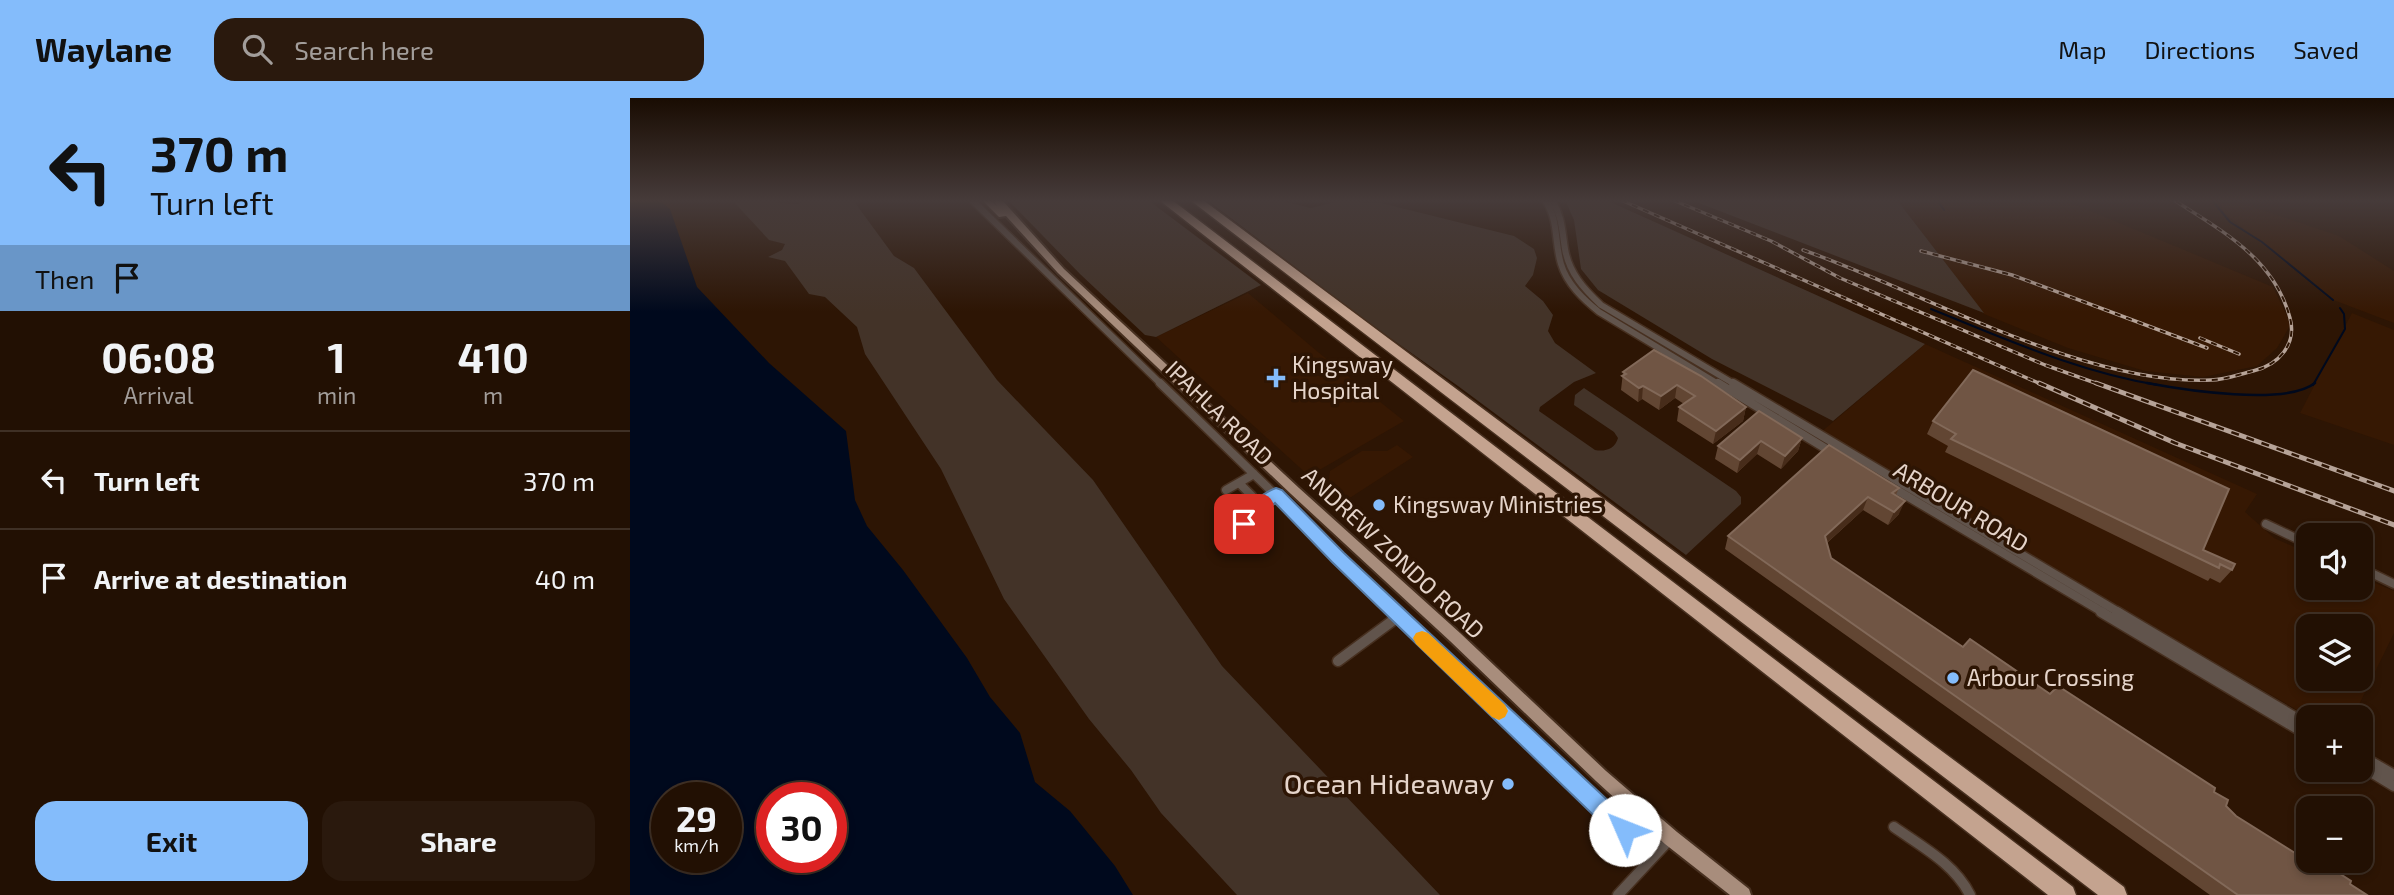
<!DOCTYPE html>
<meta charset="utf-8">
<style>
body{margin:0;font-family:"Exo 2",sans-serif;background:#2a190d;color:#f1f3f6;height:100vh;display:flex;flex-direction:column;font-size:26px;white-space:nowrap}
*{box-sizing:border-box;margin:0}
p{font-size:23px;color:#a29d9a}
.icon{flex:none;width:38px;height:38px;fill:none;stroke:currentColor;stroke-width:2;stroke-linecap:round;stroke-linejoin:round}
.map{position:relative;flex:1;overflow:hidden}
.drawer{display:flex;flex-direction:column;background:#221003;width:630px}
.drawer>*{flex:none}
.top-card{background:#84bcfb;color:#111;overflow:hidden}
.controls{position:absolute;left:1666px;top:425px;display:grid;gap:14px}
.controls a{display:grid;place-items:center;width:77px;height:77px;border-radius:14px;background:#221003;box-shadow:0 4px 10px #0003,0 0 0 2px #3f3025;font-size:35px}
.speed{position:absolute;left:21px;top:684px;display:flex;gap:14px;font-size:35px;font-weight:700;text-align:center}
.speed>*{display:grid;place-content:center;width:91px;height:91px;border-radius:50%;background:#221003;box-shadow:0 4px 10px #0003,0 0 0 2px #3f3025;line-height:1}
.speed small{font-size:18px;font-weight:400}
.speed .limit{border:10px solid #d22;background:#fff;color:#111}
.pin{position:absolute;display:grid;place-items:center;width:60px;height:60px;color:#fff;margin:-30px;border-radius:14px;box-shadow:0 4px 10px #0006}
.me{position:absolute;width:77px;margin:-38px;rotate:314deg;stroke-linejoin:round;filter:drop-shadow(0 0 5px #0008)}
.turn{display:flex;align-items:center;gap:24px;height:147px;padding:0 35px;font-size:32px}
.turn .icon{width:91px;height:91px;stroke-width:2.5}
.turn b{display:block;font-size:49px;line-height:60px}
.then{display:flex;align-items:center;height:66px;padding:0 35px;background:#0003;gap:14px;font-size:26px}
.eta{display:flex;justify-content:space-evenly;align-items:center;height:119px;text-align:center}
.eta b{font-size:42px;font-weight:700;line-height:49px}
.button{display:flex;gap:14px;margin-top:auto;padding:14px 35px}
.button a{flex:1;height:80px;border-radius:21px;background:#84bcfb;color:#111;font-size:28px;font-weight:700;line-height:80px;text-align:center}
.button a+a{background:#2a190d;color:#f1f3f6}
ul{padding:0;list-style:none}
li{display:flex;align-items:center;gap:21px;height:98px;padding:0 35px;border-top:2px solid #3f3025}
li div{flex:1}
li b{display:block;font-size:26px}
li em{font-style:normal}
header{display:flex;align-items:center;gap:42px;box-sizing:border-box;height:98px;padding:0 35px;background:#84bcfb;color:#111}
header strong{font-size:33px}
nav{display:flex;gap:38px;margin-inline-start:auto;font-size:24px}
.search{width:490px;height:63px;background:#2a190d;display:flex;align-items:center;gap:18px;box-sizing:border-box;padding:0 24px;border-radius:21px;color:#a29d9a;font-size:26px}
main{display:flex;flex:1;min-height:0}
.map>svg:first-child{display:block}
.built{fill:#361803;fill-rule:evenodd}
.green{fill:#433328}
.water{fill:#00091d;fill-rule:evenodd}
.lines{fill:none;stroke-linecap:round;stroke-linejoin:round}
.stream-far1{stroke:#00091d;stroke-width:2}
.stream{stroke:#00091d;stroke-width:2.5}
.street-far2-casing{stroke:#473020;stroke-width:9}
.street-far1-casing{stroke:#473020;stroke-width:11}
.street-casing{stroke:#473020;stroke-width:13}
.primary-casing{stroke:#473020;stroke-width:4}
.highway-casing{stroke:#473020;stroke-width:3}
.street-far2{stroke:#61544c;stroke-width:6}
.street-far1{stroke:#61544c;stroke-width:8}
.street{stroke:#61544c;stroke-width:10}
.primary{fill:#a88d7c;fill-rule:evenodd}
.highway{fill:#c4a38f;fill-rule:evenodd}
.rail-far1-casing{stroke:#b6a398;stroke-width:3.5}
.rail-casing{stroke:#b6a398;stroke-width:5}
.rail-far1{stroke:#2d1504;stroke-width:2;stroke-dasharray:6;stroke-linecap:butt}
.rail{stroke:#2d1504;stroke-width:2.5;stroke-dasharray:8;stroke-linecap:butt}
.wall{fill:#624633}
.shaded-wall{fill:#472c1a}
.building{fill:#705544;stroke:#826959;stroke-width:2}
.route{fill:#84bcfb;stroke:#567aa3;stroke-width:2}
.slow{fill:#f59e0b}
.poi-dot{fill:#84bcfb;stroke:#2d1504;stroke-width:2.5}
.labels{text-anchor:middle;stroke-width:7;stroke-linejoin:round;paint-order:stroke}
.poi-label{font-size:23px;fill:#e5d4ca;stroke:#2d1504;text-anchor:start}
.street-label{font-size:23px;fill:#e5d4ca;stroke:#2d1504}
.near-poi-label{font-size:28px;fill:#e5d4ca;stroke:#2d1504;text-anchor:end}
</style>
<header>
<strong>Waylane</strong>
<div class="search"><svg class="icon" aria-label="search" viewBox="0 0 24 24"><circle cx="10" cy="10" r="6"/><path d="M15 15l6 6"/></svg>Search here</div>
<nav><a>Map</a><a>Directions</a><a>Saved</a></nav>
</header>
<main>
<section class="drawer">
<div class="top-card">
<div class="turn"><svg class="icon" aria-label="left" viewBox="0 0 24 24"><path d="M17 20v-9H6M10 6l-5 5 5 5"/></svg><div><b>370 m</b>Turn left</div></div>
<div class="then">Then<svg class="icon" aria-label="arrive" viewBox="0 0 24 24"><path d="M6 21V4h12l-3 4 3 4H6"/></svg></div>
</div>
<div class="eta">
<div><b>06:08</b><p>Arrival</p></div>
<div><b>1</b><p>min</p></div>
<div><b>410</b><p>m</p></div>
</div>
<ul>
<li><svg class="icon" aria-label="left" viewBox="0 0 24 24"><path d="M17 20v-9H6M10 6l-5 5 5 5"/></svg><div><b>Turn left</b></div><em>370 m</em></li>
<li><svg class="icon" aria-label="arrive" viewBox="0 0 24 24"><path d="M6 21V4h12l-3 4 3 4H6"/></svg><div><b>Arrive at destination</b></div><em>40 m</em></li>
</ul>
<div class="button"><a>Exit</a><a>Share</a></div>
</section>
<div class="map">
<svg width="1764" height="797" viewBox="0 0 1764 797">
<rect width="100%" height="100%" fill="#2d1504"/>
<path class="built" d="M1267 102H1434L1643 189 1661 226 1647 250 1627 268 1573 279 1515 273 1438 250 1354 216Z
M1591 102H1603L1709 138 1764 173V225L1698 200 1592 113Z
M618 195 688 254 774 323 679 378 526 239Z
M1722 215 1764 232V347L1670 315Z
M1295 246 1627 396 1615 414 1644 440 1678 455V490H1731V479L1764 493V535L1723 619H1679L1190 335ZM1678 528H1731V581H1678Z
M767 347 783 359 715 403 698 388 700 373 732 353H757Z"/>
<path class="green" d="M102 102H149L148 105 169 106 174 102H223L264 158 284 170 367 282 463 382 592 568 810 797H607L531 715 501 672 459 621 374 501 311 371 235 256 227 229 195 199 179 196 155 163 138 159 152 152 155 146 139 142Z
M378 102H518L631 187 526 239 515 237 450 176Z
M577 102H648L681 110 709 103 751 105 884 138 904 151 907 160 903 177 895 188 913 203 923 217 918 233 925 245 966 275 944 284 910 309 909 313 965 352C975 354 985 351 988 340L984 334 944 307 945 297 954 290 1106 393 1111 399V406L1056 457 828 288 736 223Z
M935 102H976L1295 246 1203 323 1082 261 968 192 951 171 944 122Z
M1061 102H1267L1354 215Z"/>
<path class="water" d="M0 102H29L40 111 67 189 139 265 216 333 225 402 237 428 273 472 337 560 360 599 390 635 405 684 440 713 485 768 503 797H0ZM37 700H96V760H37ZM142 700H201V760H142Z"/>
<g class="lines">
<path class="stream-far1" d="M1307 102 1314 112
M1582 102 1600 124 1632 144 1703 202
M1301 211C1376 241 1448 274 1528 287
M1683 287 1715 231 1714 216 1710 210"/>
<path class="stream" d="M1517 285C1554 292 1656 308 1685 285"/>
<defs>
<path id="street-far2" d="M342 102 532 287
M915 102C929 123 924 143 931 166 937 186 953 201 969 214L1090 287
M922 102C932 118 932 132 935 151 939 175 954 191 971 207L1106 287"/>
<path id="street-far1" d="M530 285 767 515
M1088 285 1203 355
M1103 285 1490 515
M609 385 622 398
M1260 388 1474 515
M596 392 624 376
M614 426 633 404 647 396
M1636 426 1678 446
M1731 470 1764 486"/>
<path id="street" d="M765 514 1023 758
M1471 514 1678 637
M1487 514 1678 627
M708 563 769 518
M1731 658 1764 677
M1731 668 1764 688
M1264 729C1291 748 1325 766 1340 797
M988 797 1041 740"/>
<path id="primary" d="M352 102H361L367 108 363 102H372L434 171 669 390 830 535 976 673 1047 734 1119 791 1121 797H1100L1035 746 966 683 820 543 661 396 428 175 376 118 369 119Z"/>
<path id="highway" d="M529 102H542L1443 789 1446 797H1418Z
M560 102H573L1494 789 1497 797H1468Z"/>
</defs>
<use href="#street-far2" class="street-far2-casing"/>
<use href="#street-far1" class="street-far1-casing"/>
<use href="#street" class="street-casing"/>
<use href="#primary" class="primary-casing"/>
<use href="#highway" class="highway-casing"/>
<use href="#street-far2" class="street-far2"/>
<use href="#street-far1" class="street-far1"/>
<use href="#street" class="street"/>
<use href="#primary" class="primary"/>
<use href="#highway" class="highway"/>
<defs>
<path id="rail-far1" d="M991 102 1413 287
M1043 102 1141 143 1210 180 1415 267 1471 287
M1173 152C1293 194 1455 288 1581 282 1595 282 1610 276 1623 273 1649 267 1667 246 1660 220 1644 160 1592 133 1544 102
M1291 153 1382 177 1577 250
M1570 240 1609 256"/>
<path id="rail" d="M1409 285 1545 345 1764 427
M1466 285 1764 393"/>
</defs>
<use href="#rail-far1" class="rail-far1-casing"/>
<use href="#rail" class="rail-casing"/>
<use href="#rail-far1" class="rail-far1"/>
<use href="#rail" class="rail"/>
</g>
<path class="wall" d="M1024 252 1116 309 1113 323 1083 346 1047 323 1049 309 1054 306 1045 300 1029 312 1012 301 1008 304 991 292 993 274Z
M1129 313 1172 340 1168 353 1151 371 1127 356 1107 375 1085 361 1088 348Z
M1303 323 1602 472 1590 485 1580 480 1578 483 1315 354 1318 348 1297 336Z
M1269 390 1266 397 1269 416 1258 427 1233 412 1197 445 1201 460 1333 549 1420 596 1584 694 1596 708 1606 718 1695 774 1701 770 1720 786 1737 797H1580L1095 451 1098 438Z"/>
<path class="shaded-wall" d="M1047 287 1045 300 1029 312 1031 298Z
M1013 288 1012 301 1008 304 1009 290Z
M1116 309 1113 323 1083 346 1086 333Z
M1172 340 1168 353 1151 371 1155 358Z
M1131 343 1127 356 1107 375 1110 362Z
M1238 399 1233 412 1190 451 1195 438Z
M1275 403 1269 416 1258 427 1264 414Z"/>
<path class="building" d="M1024 252 1071 278 1116 309 1086 333 1049 309 1065 298 1047 287 1031 298 1013 288 1009 290 992 278 996 276 993 274Z
M1343 272 1599 391 1573 452 1605 466 1602 472 1590 466 1589 470 1321 341 1326 336 1303 323Z
M1129 313 1172 340 1155 358 1131 343 1110 362 1088 348Z
M1199 347 1269 390 1262 395 1275 403 1264 414 1238 399 1195 438 1201 460 1333 549 1340 541 1420 596 1428 588 1585 690 1584 694 1598 702 1596 708 1606 718 1697 775 1701 770 1721 783 1720 786 1737 797H1608L1098 438Z"/>
<linearGradient id="sky" x2="0" y2="1"><stop stop-color="#190c02"/><stop offset="0.48" stop-color="#463b3a"/><stop offset="1" stop-color="#463b3a" stop-opacity="0"/></linearGradient>
<rect width="1764" height="214" fill="url(#sky)"/>
<path class="route" d="M646 390 652 392 714 455 1002 725 1005 732 1002 740 995 743 987 740 702 464 645 405 620 430H608L606 426C615 411 630 396 646 390Z"/>
<path class="slow" d="M792 533 798 535 875 607 878 613 875 619 869 622 862 619 786 546 783 540 786 535Z"/>
<g class="poi-dot">
<path d="M642.5 269.5h7v7h7v7h-7v7h-7v-7h-7v-7h7z"/>
<circle cx="749" cy="407" r="7"/>
<circle cx="1323" cy="580" r="7"/>
<circle cx="878" cy="686" r="7"/>
</g>
<g class="labels">
<g class="poi-label">
<text x="662" y="275">Kingsway<tspan x="662" dy="26">Hospital</tspan></text>
<text x="763" y="415">Kingsway Ministries</text>
<text x="1337" y="588">Arbour Crossing</text>
</g>
<g class="street-label">
<text transform="translate(589 315) rotate(44)" y="8">IPAHLA ROAD</text>
<text transform="translate(1331 409) rotate(31)" y="8">ARBOUR ROAD</text>
<text transform="translate(763 455) rotate(43)" y="8">ANDREW ZONDO ROAD</text>
</g>
<g class="near-poi-label">
<text x="864" y="696">Ocean Hideaway</text>
</g>
</g>
</svg>
<div class="controls">
<a><svg class="icon" aria-label="sound" viewBox="0 0 24 24"><path d="M4 9h4l5-4v14l-5-4H4zM17 9q2 3 0 6"/></svg></a>
<a><svg class="icon" aria-label="layers" viewBox="0 0 24 24"><path d="M12 4l9 5-9 5-9-5zM3 14l9 5 9-5"/></svg></a>
<a>+</a>
<a>−</a>
</div>
<div class="speed"><div>29<small>km/h</small></div><div class="limit">30</div></div>
<div class="pin" style="left:614px;top:426px;background:#d93025"><svg class="icon" aria-label="arrive" viewBox="0 0 24 24"><path d="M6 21V4h12l-3 4 3 4H6"/></svg></div>
<svg class="me" style="left:995px;top:732px" viewBox="-20 -20 40 40"><circle r="19" fill="#fff"/><path d="M0-13L10 11 0 6-10 11z" fill="#84bcfb"/></svg>
</div>
</main>
